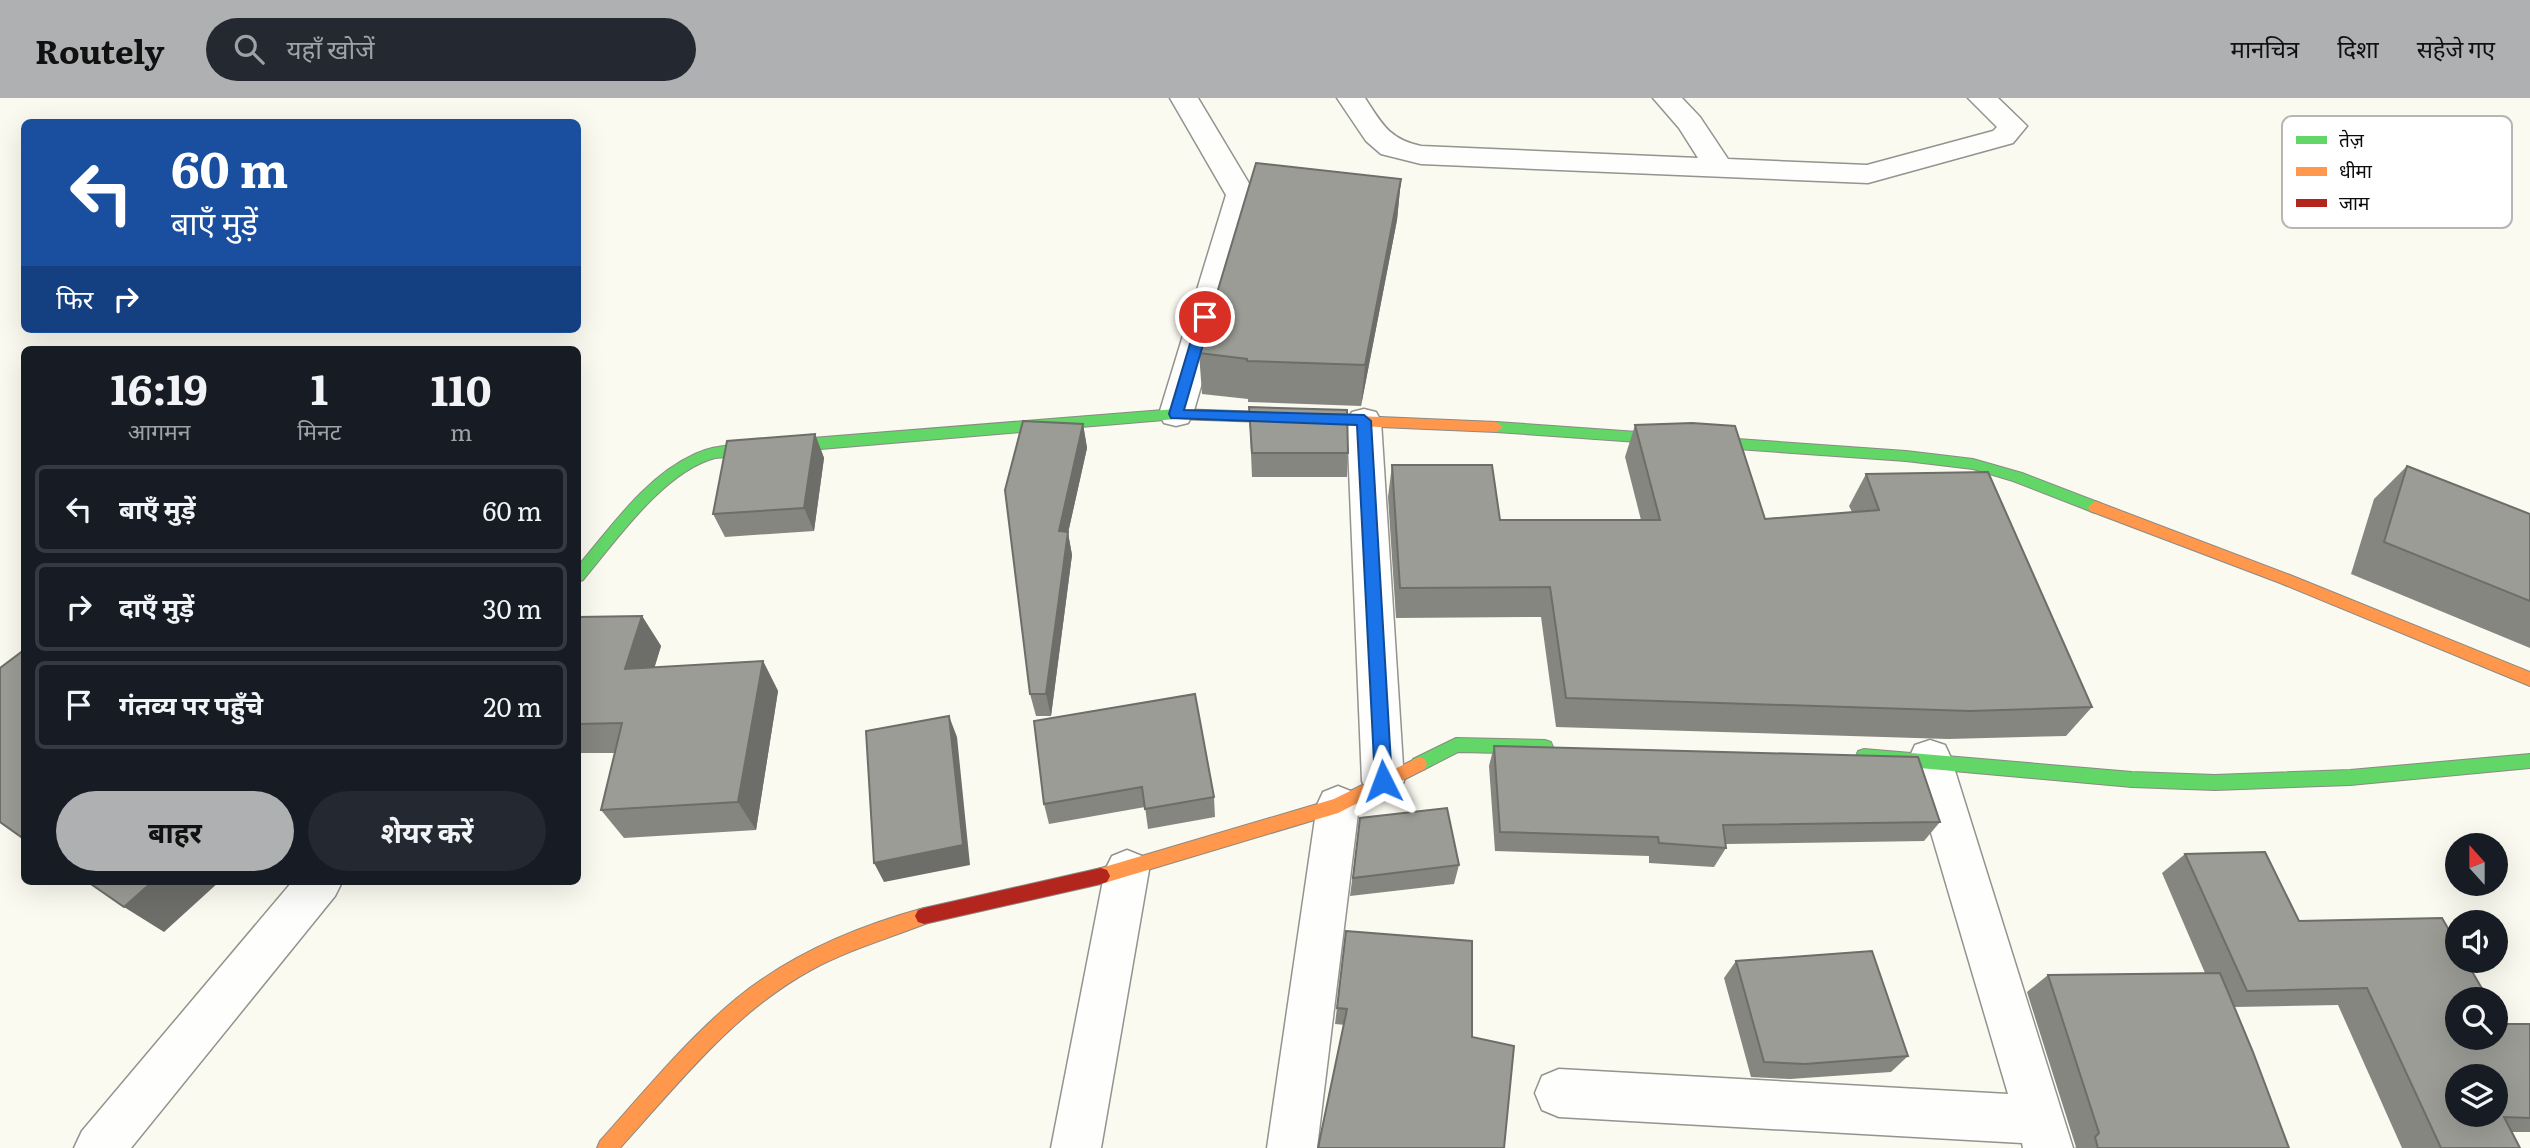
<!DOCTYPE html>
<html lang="hi">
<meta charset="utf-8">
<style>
body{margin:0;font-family:Literata,"Noto Sans Devanagari",serif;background:#242831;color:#f1f3f6;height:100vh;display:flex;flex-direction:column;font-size:26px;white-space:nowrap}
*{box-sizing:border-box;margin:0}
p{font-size:23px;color:#9ea1a6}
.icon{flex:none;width:38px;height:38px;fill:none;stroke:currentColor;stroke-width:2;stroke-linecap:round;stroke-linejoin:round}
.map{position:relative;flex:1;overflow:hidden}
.panel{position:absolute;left:21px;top:248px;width:560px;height:539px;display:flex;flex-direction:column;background:#171b24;border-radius:10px;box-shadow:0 7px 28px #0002}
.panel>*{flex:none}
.hud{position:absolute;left:21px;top:21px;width:560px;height:214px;border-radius:10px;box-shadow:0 7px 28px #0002;background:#1a4fa0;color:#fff;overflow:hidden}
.needle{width:46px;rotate:339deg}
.tools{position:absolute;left:2445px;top:735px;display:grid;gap:14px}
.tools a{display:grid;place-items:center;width:63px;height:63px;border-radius:50%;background:#171b24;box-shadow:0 7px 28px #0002;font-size:35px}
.pin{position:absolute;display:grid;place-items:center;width:60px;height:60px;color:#fff;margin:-30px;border:4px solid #fff;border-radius:50%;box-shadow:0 2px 7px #0007}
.me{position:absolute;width:77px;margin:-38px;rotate:357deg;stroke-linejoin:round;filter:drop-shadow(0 0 5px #0008)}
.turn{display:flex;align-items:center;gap:24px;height:147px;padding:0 35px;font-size:32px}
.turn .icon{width:91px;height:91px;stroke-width:2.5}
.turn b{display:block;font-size:49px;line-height:60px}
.then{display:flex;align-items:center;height:66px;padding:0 35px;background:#0003;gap:14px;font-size:26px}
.eta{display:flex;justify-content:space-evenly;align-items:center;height:119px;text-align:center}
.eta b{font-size:42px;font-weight:700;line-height:49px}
.button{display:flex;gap:14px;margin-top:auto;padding:14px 35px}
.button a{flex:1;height:80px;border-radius:42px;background:#afb0b1;color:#111;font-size:28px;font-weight:700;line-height:80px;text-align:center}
.button a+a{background:#242831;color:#f1f3f6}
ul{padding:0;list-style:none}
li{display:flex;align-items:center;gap:21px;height:88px;margin:0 14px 10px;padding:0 21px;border:4px solid #363941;border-radius:10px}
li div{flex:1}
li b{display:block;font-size:26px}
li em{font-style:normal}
header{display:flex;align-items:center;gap:42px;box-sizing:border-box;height:98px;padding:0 35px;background:#afb0b1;color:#111}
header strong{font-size:33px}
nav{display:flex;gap:38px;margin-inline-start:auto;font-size:24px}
.search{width:490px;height:63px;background:#242831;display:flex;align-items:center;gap:18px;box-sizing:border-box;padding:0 24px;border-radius:38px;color:#9ea1a6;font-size:26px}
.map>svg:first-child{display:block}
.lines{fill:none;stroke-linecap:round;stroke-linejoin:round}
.street-casing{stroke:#93938f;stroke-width:3}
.fast-casing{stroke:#8a8a85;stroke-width:2}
.slow-casing{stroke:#8a8a85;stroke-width:2}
.jam-casing{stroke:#8a8a85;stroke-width:2}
.street{fill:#fefefd;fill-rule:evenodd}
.fast{fill:#63d668;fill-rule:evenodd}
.slow{fill:#ff974d;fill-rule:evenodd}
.jam{fill:#b3261e;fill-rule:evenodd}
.wall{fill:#868681}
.shaded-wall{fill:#6d6d69}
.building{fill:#9c9c96;stroke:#6d6d69;stroke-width:2;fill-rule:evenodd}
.route{fill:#1a73e8;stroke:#114b97;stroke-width:2}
.key{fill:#fff;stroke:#b6b6b6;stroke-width:2}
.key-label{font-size:19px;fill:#0c0c0c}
</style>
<header>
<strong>Routely</strong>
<div class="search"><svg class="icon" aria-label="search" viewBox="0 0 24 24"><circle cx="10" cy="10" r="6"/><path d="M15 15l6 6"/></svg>यहाँ खोजें</div>
<nav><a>मानचित्र</a><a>दिशा</a><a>सहेजे गए</a></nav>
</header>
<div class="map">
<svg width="2530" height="1050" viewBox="0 0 2530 1050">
<rect width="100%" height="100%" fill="#fafaf0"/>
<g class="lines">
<defs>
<path id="street" d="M1170 0H1198L1256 97 1193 316 1188 325 1176 328 1164 325 1159 316 1226 97Z
M1337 0H1365C1382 26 1389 41 1421 48L1698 60 1679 30 1653 0H1682L1700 19 1728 61 1867 67 1993 33 1997 29 1968 0H1998L2027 28 2013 45 1868 85 1421 66 1381 56 1366 43Z
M1364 311 1376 314 1381 323 1404 683 1398 696 1383 701 1368 696 1362 683 1347 323 1352 314Z
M1930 642 1945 647 1951 660 2073 1050H2023L2022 1045 1559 1019 1542 1012 1535 995 1542 978 1559 971 2008 996 1909 660 1915 647Z
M1338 688 1353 694 1359 707 1317 1050H1267L1317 707 1323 694Z
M1127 752 1142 758 1149 772 1101 1050H1051L1105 772 1112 758Z
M292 784H342L335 798 131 1050H74L82 1033Z"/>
<path id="fast" d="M1176 311 1265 314 1272 319 1265 324 1176 321 715 360C663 374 616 443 583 482L578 484V468C612 428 646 378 695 356 709 349 724 348 738 346Z
M1496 324 1906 353 1973 361 2022 375 2100 405 2102 409 2095 415 2013 383 1973 371 1906 363 1496 334 1489 329Z
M1456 640 1545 642 1551 644 1553 649 1551 654 1545 656 1458 654 1425 671 1419 673 1413 671 1411 666 1413 661Z
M1864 651 2132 674 2215 677 2350 672 2530 656V670L2350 687 2215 692 2132 689 1864 665 1858 663 1856 658 1858 653Z"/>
<path id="slow" d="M1265 314 1496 324 1503 329 1496 334 1265 324 1258 319Z
M2095 403 2290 477 2530 574V588L2280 485 2090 413 2088 409Z
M1419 659 1425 661 1427 666 1425 671 1338 715 1101 786 1095 784 1092 778 1095 772 1101 770 1334 701Z
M924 810 930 812 933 818 930 824C890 840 850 851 811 872 733 915 679 985 620 1050H597L600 1043C644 994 686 942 737 900 791 856 858 828 924 810Z"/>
<path id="jam" d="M1101 770 1107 772 1110 778 1107 784 1101 786 924 826 918 824 915 818 918 812 924 810Z"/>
</defs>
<use href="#street" class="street-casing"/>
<use href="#fast" class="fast-casing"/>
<use href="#slow" class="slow-casing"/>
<use href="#jam" class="jam-casing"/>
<use href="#street" class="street"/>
<use href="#fast" class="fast"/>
<use href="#slow" class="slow"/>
<use href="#jam" class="jam"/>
</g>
<path class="wall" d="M1401 81 1397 122 1361 308 1248 304V301L1202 296 1199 255Z
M1249 309 1348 355 1347 379H1252Z
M1083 326 1087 350 1068 435 1072 457 1051 618H1036L1030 596Z
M1635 327 1765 421 1852 414 1849 408 1866 376 2092 609 2066 638 1948 641 1556 629 1541 519 1396 520 1388 399 1392 367 1500 422H1641L1625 359Z
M815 336 824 360 814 433 725 439 713 416Z
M2407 368 2530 416V550L2351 476 2374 401Z
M642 518 661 548 654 570 763 563 778 593 756 732 624 740 601 712 615 655H578V519Z
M1034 623 1214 699 1215 719 1148 731 1145 709 1049 726 1044 706Z
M1494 648 1940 724 1924 743 1725 746 1726 750 1714 769 1649 765V758L1495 753 1489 668Z
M1360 720 1459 767 1454 786 1350 798Z
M2185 756 2299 823 2501 926H2530V1034H2512L2520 1050H2402L2338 907 2234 909 2289 1050H2075L2076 1049 2027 894 2048 877 2205 875 2162 775Z
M1346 833 1472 939 1335 926Z
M1736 863 1908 958 1891 974 1790 981 1751 979 1724 880Z"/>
<path class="shaded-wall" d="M1401 81 1397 122 1361 308 1365 267Z
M1083 326 1087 350 1068 435 1072 457 1051 618 1046 596 1059 433Z
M815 336 824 360 814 433 804 410Z
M642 518 661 548 645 601 625 571Z
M763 563 778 593 756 732 738 704Z
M949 618 957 639 970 767 884 784 874 765Z
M152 784H219L164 834 124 809Z"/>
<path class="building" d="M1256 65 1401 81 1365 267 1247 263V261L1199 255Z
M1249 309 1347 312 1348 355H1252Z
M1023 323 1083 326 1059 433 1068 434 1046 596H1030L1005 392Z
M1692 325 1735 328 1765 421 1879 412 1866 376 1988 374 2092 609 1970 613 1566 600 1550 489 1400 490 1392 367H1492L1500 422H1660L1635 327Z
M815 336 804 410 713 416 727 343Z
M2407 368 2530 416V503L2384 444Z
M642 518 625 571 763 563 738 704 601 712 622 625 578 626V519Z
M24 552V741L0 724V570Z
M1195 596 1214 699 1145 711 1142 689 1044 706 1034 623Z
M949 618 963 747 874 765 866 633Z
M1494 648 1918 659 1940 724 1723 727 1726 750 1659 745 1658 739 1500 734Z
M1447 710 1459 767 1353 780 1360 720Z
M2265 754 2299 823 2442 820 2457 846V863H2466L2488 901H2457V940H2496V915L2501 926H2530V1020L2504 1019 2520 1050H2441L2367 890 2247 893 2185 756ZM2457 978H2496V1017H2457Z
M88 784H152L124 809Z
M1346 833 1472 843V939L1514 948 1504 1050H1318L1347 911 1337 910Z
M1872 853 1908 958 1805 966 1764 964 1736 863Z
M2220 875 2253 954 2289 1050H2098L2095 1039 2099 1035 2048 877Z"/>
<path class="route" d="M1205 214 1211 219 1184 312 1364 317 1371 323 1392 683 1389 688 1383 690 1377 688 1375 683 1357 327 1171 320 1169 316 1198 219Z"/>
<rect x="2282" y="18" width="230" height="112" rx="10" class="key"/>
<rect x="2296" y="38" width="31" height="8" fill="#63d668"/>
<rect x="2296" y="69" width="31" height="9" fill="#ff974d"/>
<rect x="2296" y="101" width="31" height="8" fill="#b3261e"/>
<g class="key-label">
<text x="2339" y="49">तेज़</text>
<text x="2339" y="80">धीमा</text>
<text x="2339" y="112">जाम</text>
</g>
</svg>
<div class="tools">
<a><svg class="needle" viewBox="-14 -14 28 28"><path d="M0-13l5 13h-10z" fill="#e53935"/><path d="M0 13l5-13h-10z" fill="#9ea1a6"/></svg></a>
<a><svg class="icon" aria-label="sound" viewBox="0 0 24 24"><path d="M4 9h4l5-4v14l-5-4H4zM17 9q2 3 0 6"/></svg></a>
<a><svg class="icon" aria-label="search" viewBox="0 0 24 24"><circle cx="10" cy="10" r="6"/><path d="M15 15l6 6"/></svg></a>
<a><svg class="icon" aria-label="layers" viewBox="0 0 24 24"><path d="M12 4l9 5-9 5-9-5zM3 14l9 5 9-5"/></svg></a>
</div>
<div class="pin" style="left:1205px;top:219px;background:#d93025"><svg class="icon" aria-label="arrive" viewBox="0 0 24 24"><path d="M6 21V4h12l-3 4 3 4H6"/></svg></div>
<svg class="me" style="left:1383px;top:683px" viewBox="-20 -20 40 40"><path d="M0-17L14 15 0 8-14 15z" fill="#1a73e8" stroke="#fff" stroke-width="4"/></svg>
<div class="hud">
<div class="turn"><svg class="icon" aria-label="left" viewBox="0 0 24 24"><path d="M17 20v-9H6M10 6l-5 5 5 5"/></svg><div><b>60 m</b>बाएँ मुड़ें</div></div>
<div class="then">फिर<svg class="icon" aria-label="right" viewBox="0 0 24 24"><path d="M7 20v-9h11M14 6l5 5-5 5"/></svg></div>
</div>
<section class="panel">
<div class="eta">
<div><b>16:19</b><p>आगमन</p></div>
<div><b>1</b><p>मिनट</p></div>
<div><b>110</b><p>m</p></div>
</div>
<ul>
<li><svg class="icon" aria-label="left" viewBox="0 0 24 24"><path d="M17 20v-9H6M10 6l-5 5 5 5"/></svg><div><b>बाएँ मुड़ें</b></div><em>60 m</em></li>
<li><svg class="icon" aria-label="right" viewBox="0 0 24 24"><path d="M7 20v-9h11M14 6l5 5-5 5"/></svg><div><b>दाएँ मुड़ें</b></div><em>30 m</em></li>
<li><svg class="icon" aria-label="arrive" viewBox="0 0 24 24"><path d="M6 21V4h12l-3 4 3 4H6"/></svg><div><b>गंतव्य पर पहुँचे</b></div><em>20 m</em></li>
</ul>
<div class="button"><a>बाहर</a><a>शेयर करें</a></div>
</section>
</div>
